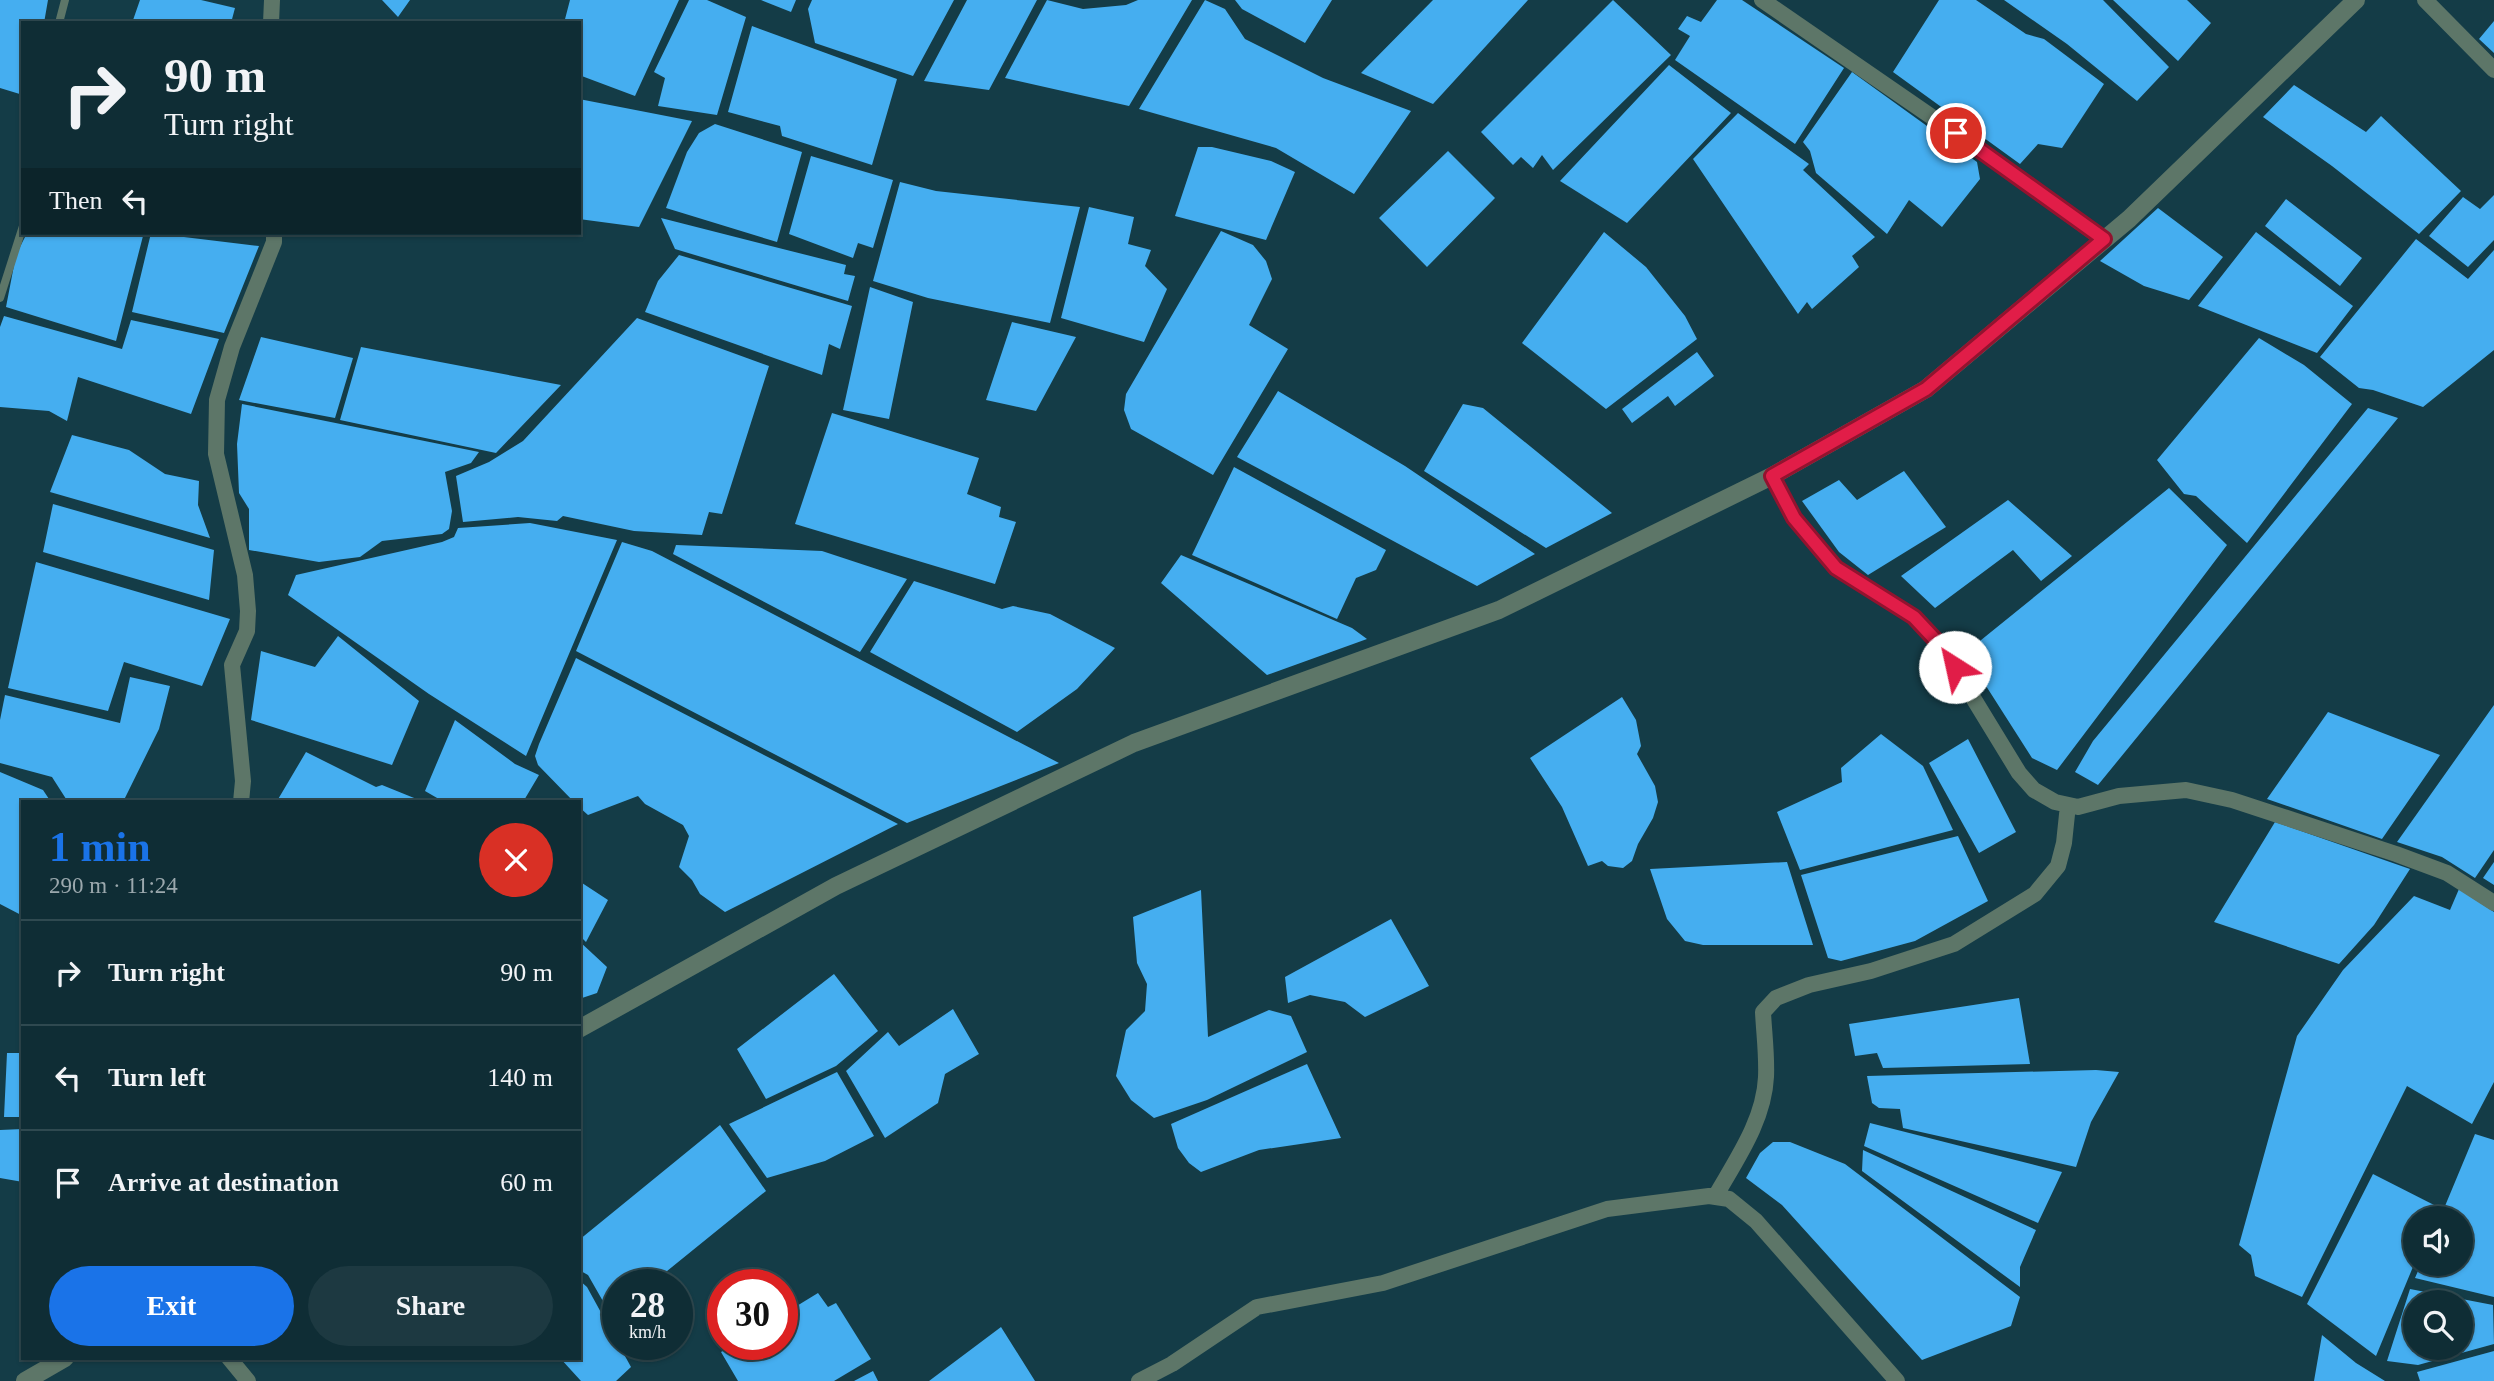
<!DOCTYPE html>
<meta charset="utf-8">
<style>
body{margin:0;font-family:Georgia,serif;background:#1d3941;color:#f1f3f6;height:100vh;display:flex;flex-direction:column;font-size:26px;white-space:nowrap}
*{box-sizing:border-box;margin:0}
p{font-size:23px;color:#9ba8ad}
.icon{flex:none;width:38px;height:38px;fill:none;stroke:currentColor;stroke-width:2;stroke-linecap:round;stroke-linejoin:round}
.map{position:relative;flex:1;overflow:hidden}
.panel{position:absolute;left:21px;top:800px;width:560px;height:560px;display:flex;flex-direction:column;background:#0f2d35;border-radius:0px;box-shadow:0 2px 5px #0004,0 0 0 2px #2f4950}
.panel>*{flex:none}
.banner{position:absolute;left:21px;top:21px;width:560px;height:214px;border-radius:0px;box-shadow:0 2px 5px #0004,0 0 0 2px #2f4950;background:#0f2d35;color:#f1f3f6;overflow:hidden}
.buttons{position:absolute;left:2403px;top:1206px;display:grid;gap:14px}
.buttons a{display:grid;place-items:center;width:70px;height:70px;border-radius:50%;background:#0f2d35;box-shadow:0 2px 5px #0004,0 0 0 2px #2f4950;font-size:35px}
.speed{position:absolute;left:602px;top:1269px;display:flex;gap:14px;font-size:35px;font-weight:700;text-align:center}
.speed>*{display:grid;place-content:center;width:91px;height:91px;border-radius:50%;background:#0f2d35;box-shadow:0 2px 5px #0004,0 0 0 2px #2f4950;line-height:1}
.speed small{font-size:18px;font-weight:400}
.speed .limit{border:10px solid #d22;background:#fff;color:#111}
.pin{position:absolute;display:grid;place-items:center;width:60px;height:60px;color:#fff;margin:-30px;border:4px solid #fff;border-radius:50%;box-shadow:0 2px 7px #0007}
.me{position:absolute;width:77px;margin:-38px;rotate:325deg;stroke-linejoin:round;filter:drop-shadow(0 0 5px #0008)}
.turn{display:flex;align-items:center;gap:24px;height:147px;padding:0 28px;font-size:32px}
.turn .icon{width:91px;height:91px;stroke-width:2.5}
.turn b{display:block;font-size:49px;line-height:60px}
.then{display:flex;align-items:center;height:66px;padding:0 28px;background:#0003;gap:14px;font-size:26px}
.round{display:grid;place-items:center;flex:none;width:74px;height:74px;border-radius:37px;background:#1d3941}
.head{display:flex;align-items:center;justify-content:space-between;height:119px;padding:0 28px}
h1{font-size:42px;font-weight:800;line-height:52px;color:#1a73e8}
.cta{display:flex;gap:14px;margin-top:auto;padding:14px 28px}
.cta a{flex:1;height:80px;border-radius:42px;background:#1a73e8;color:#fff;font-size:28px;font-weight:800;line-height:80px;text-align:center}
.cta a+a{background:#1d3941;color:#f1f3f6}
ul{padding:0;list-style:none}
li{display:flex;align-items:center;gap:21px;height:105px;padding:0 28px;border-top:2px solid #2f4950}
li div{flex:1}
li b{display:block;font-size:26px}
li em{font-style:normal}
.map>svg:first-child{display:block}
.building{fill:#45aef0;fill-rule:evenodd}
.lines{fill:none;stroke-linecap:round;stroke-linejoin:round}
.service{stroke:#5d7668;stroke-width:8}
.minor{stroke:#5d7668;stroke-width:16}
.tertiary{stroke:#5d7668;stroke-width:18}
.route-casing{stroke:#92132f;stroke-width:18}
.route{stroke:#e11d48;stroke-width:12}
</style>
<div class="map">
<svg width="2494" height="1381" viewBox="0 0 2494 1381">
<rect width="100%" height="100%" fill="#143c47"/>
<path class="building" d="M0 0H48L44 23H23V95L0 88Z
M140 0H201L235 8 231 23H132Z
M382 0H410L398 17Z
M570 0H679L635 96 579 75V23H564Z
M689 0H707L746 17 717 115 658 106 665 78 654 72Z
M761 0H796L791 12Z
M812 0H954L913 76 815 43 808 9Z
M967 0H1037L989 90 924 81Z
M1047 0 1083 9 1126 5 1138 0H1192L1129 106 1005 78Z
M1205 0 1225 9 1245 39 1323 78 1411 111 1354 194 1276 148 1139 109Z
M1235 0H1332L1305 43 1242 9Z
M1433 0H1528L1433 104 1361 73Z
M1613 0 1671 55 1553 170 1542 155 1533 168 1521 157 1513 165 1481 132Z
M1717 0H1742L1844 68 1795 144 1675 60 1690 36 1678 29 1687 16 1701 22Z
M1939 0H1976L2026 34 2044 39 2104 84 2062 148 2038 144 2020 164 1893 72Z
M2004 0H2103L2169 67 2137 101 2067 44Z
M2113 0H2187L2211 23 2178 61Z
M2494 21V53L2479 39Z
M752 26 897 79 872 165 782 136 780 126 728 112Z
M1669 65 1731 113 1627 223 1560 181Z
M1852 72 1977 162 1980 179 1942 227 1909 200 1887 234 1816 173 1810 151 1803 142Z
M2294 85 2366 132 2381 116 2461 191 2419 234 2332 166 2263 117Z
M579 99 692 121 639 227 579 219Z
M1738 113 1809 164 1803 170 1875 237 1852 256 1859 267 1812 309 1807 302 1798 314 1693 159Z
M715 124 802 152 777 242 666 208 687 152 699 133Z
M1198 147H1212L1271 161 1295 172 1266 240 1175 216Z
M1448 151 1495 198 1427 267 1379 218Z
M811 156 893 180 873 248 858 243 853 258 789 234Z
M900 182 936 191 1080 207 1050 323 928 298 873 281Z
M2494 195V240L2468 267 2429 236 2463 197 2480 209Z
M2286 199 2362 258 2340 286 2265 226Z
M1089 207 1134 217 1128 244 1151 250 1145 266 1167 289 1144 342 1061 318Z
M2158 208 2223 257 2189 300 2144 286 2100 261Z
M661 218 846 265 844 274 855 276 848 301 675 249Z
M1221 231 1253 245 1266 261 1272 279 1249 325 1288 349 1213 475 1131 429 1124 410 1126 394Z
M1604 232 1646 267 1685 316 1697 339 1606 409 1522 343Z
M2256 232 2353 306 2317 353 2198 306Z
M27 233H130L143 236 116 341 6 307 16 255Z
M151 233 259 246 224 333 132 312Z
M2416 239 2468 279 2494 250V350L2423 407 2373 390 2359 388 2320 357Z
M679 255 852 306 840 349 829 344 822 375 645 312 658 281Z
M870 287 913 302 889 419 843 410Z
M4 316 122 349 131 320 219 339 191 414 78 377 67 421 49 411 0 407V327Z
M637 318 769 366 722 514 709 512 702 535 634 531 563 516 557 521 518 517 463 522 456 476 489 462 523 441Z
M1012 322 1076 337 1036 411 986 400Z
M261 337 353 358 335 418 239 400Z
M2259 338 2304 365 2352 404 2247 543 2196 496 2184 494 2157 460Z
M361 347 561 385 496 453 340 420Z
M1697 352 1714 376 1675 406 1668 396 1632 423 1622 409Z
M1278 391 1405 466 1535 554 1477 586 1237 457Z
M242 404 479 452 471 463 445 472 452 511 449 529 442 534 382 541 360 557 319 562 249 550V509L239 493 237 444Z
M1463 404 1483 408 1612 513 1546 548 1424 471Z
M2368 408 2398 418 2098 785 2075 772 2093 741Z
M832 413 979 458 967 494 1001 507 999 517 1016 522 995 584 795 524Z
M72 435 129 450 165 474 199 481 198 505 210 538 50 492Z
M1234 467 1386 550 1376 570 1356 578 1337 619 1192 555Z
M1904 471 1946 527 1868 575 1839 552 1802 501 1839 480 1857 500Z
M2169 488 2227 545 2057 770 2032 758 1965 653Z
M2008 500 2072 556 2041 581 2013 550 1935 608 1901 576Z
M53 504 214 550 209 600 43 552Z
M530 523 617 540 526 756 429 694 288 595 296 575 442 542 454 537 458 528Z
M622 542 652 551 1059 763 907 823 576 651Z
M676 545 822 551 907 579 860 652 673 554Z
M1181 555 1352 628 1367 639 1267 675 1161 583Z
M36 562 230 619 202 686 124 662 108 711 8 688Z
M914 581 1002 609 1013 606 1050 614 1115 648 1077 689 1017 732 870 652Z
M338 636 419 701 392 765 251 720 261 651 315 667Z
M576 658 898 824 725 912 700 894 692 880 679 867 689 836 683 825 645 804 638 796 588 815 579 807V802H574L538 765 535 756 539 744Z
M130 677 170 686 159 729 123 802H68L52 777 0 763V720L5 695 120 723Z
M1622 697 1636 720 1641 746 1637 754 1655 786 1658 802 1653 818 1638 844 1632 861 1623 868 1608 866 1602 861 1588 866 1562 807 1530 758Z
M2494 705V850L2475 878 2442 857 2397 842Z
M2328 712 2440 755 2382 839 2267 799Z
M455 720 515 764 539 775 523 802H444L425 791Z
M1881 734 1923 766 1953 830 1800 870 1777 812 1842 782 1841 768Z
M1968 739 2016 832 1979 853 1929 763Z
M306 752 376 787 382 785 424 802 277 801Z
M0 772 43 790 51 802H23V916L0 904Z
M2275 822 2410 869 2374 925 2339 964 2214 922Z
M1958 836 1988 901 1915 941 1841 961 1828 958 1801 875Z
M1787 862 1813 945H1703L1685 941 1667 919 1650 869Z
M2494 862V885L2483 878Z
M579 881 608 900 586 942 579 935Z
M2459 889 2494 912V1082L2472 1124 2407 1086 2302 1297 2255 1276 2251 1255 2239 1245 2297 1036 2343 970 2414 896 2450 910Z
M1201 890 1208 1037 1269 1010 1291 1016 1307 1052 1207 1100 1154 1118 1131 1100 1116 1076 1126 1030 1145 1011 1147 984 1137 963 1133 917Z
M1391 919 1429 986 1365 1017 1345 1002 1310 995 1288 1003 1285 977Z
M579 941 607 967 597 993 579 999Z
M834 974 878 1031 836 1066 766 1099 737 1049Z
M2019 998 2030 1064 1883 1068 1877 1053 1855 1056 1849 1024Z
M953 1009 979 1054 945 1074 938 1103 885 1138 846 1071 888 1032 899 1046Z
M7 1053H23V1117H4Z
M1307 1064 1341 1138 1259 1150 1201 1172 1189 1163 1178 1148 1171 1124Z
M2096 1070 2119 1072 2091 1122 2076 1167 1903 1128 1900 1109 1879 1108 1872 1103 1867 1076Z
M837 1072 874 1136 825 1161 767 1178 729 1124Z
M1870 1123 2062 1172 2038 1223 1864 1146Z
M720 1125 766 1191 651 1284H618V1312L612 1317 588 1275 579 1270V1240Z
M23 1129V1182L0 1178V1130Z
M2475 1134 2494 1140V1297L2415 1278 2421 1264H2460V1218H2440Z
M1773 1142H1790L1845 1164 2020 1297 2011 1326 1922 1360 1782 1205 1746 1178 1760 1153Z
M1863 1150 2036 1230 2020 1267V1287L1862 1171Z
M2373 1174 2438 1207 2433 1218H2415V1262L2376 1356 2307 1304Z
M579 1280 587 1287 631 1367 616 1381H581L560 1358H579Z
M2410 1289 2493 1305 2494 1344 2418 1365 2387 1361ZM2415 1302H2460V1348H2415Z
M818 1293 828 1307 836 1303 871 1359 834 1381H738L721 1352 734 1344H782V1315Z
M1001 1327 1035 1381H929Z
M2322 1335 2356 1363 2385 1381H2314Z
M2494 1351V1381H2420L2417 1372Z
M873 1371 878 1381H854Z"/>
<g class="lines">
<path class="service" d="M59 23 65 0
M0 298 23 226"/>
<path class="minor" d="M1762 0 1977 148 2103 239
M2425 0 2494 70
M271 23 272 0
M1772 476 1794 518 1836 568 1914 617 1942 647 2019 773 2034 790 2055 802 2078 807 2119 796 2186 790 2232 800 2396 854 2447 873 2494 903
M241 802 243 781 232 665 247 631 248 611 245 575 216 454 217 400 232 347 274 242V233
M1715 1197C1736 1160 1764 1121 1766 1077 1767 1055 1764 1033 1763 1012L1776 998 1809 985 1871 971 1954 944 2035 894 2058 866 2064 843 2068 805
M229 1358 248 1381
M1139 1381 1172 1364 1257 1307 1383 1283 1607 1209 1709 1196 1729 1199 1756 1221 1897 1381"/>
<path class="tertiary" d="M579 1029 836 886 1134 743 1499 610 1772 476 1926 389 2129 219 2356 0
M25 1381 65 1358"/>
</g>
<g class="lines">
<defs>
<path id="route" d="M1955 667 1942 647 1914 617 1836 568 1794 518 1772 476 1926 389 2104 239 1956 133"/>
</defs>
<use href="#route" class="route-casing"/>
<use href="#route" class="route"/>
</g>
</svg>
<div class="buttons">
<a><svg class="icon" aria-label="sound" viewBox="0 0 24 24"><path d="M4 9h4l5-4v14l-5-4H4zM17 9q2 3 0 6"/></svg></a>
<a><svg class="icon" aria-label="search" viewBox="0 0 24 24"><circle cx="10" cy="10" r="6"/><path d="M15 15l6 6"/></svg></a>
</div>
<div class="speed"><div>28<small>km/h</small></div><div class="limit">30</div></div>
<div class="pin" style="left:1956px;top:133px;background:#d93025"><svg class="icon" aria-label="arrive" viewBox="0 0 24 24"><path d="M6 21V4h12l-3 4 3 4H6"/></svg></div>
<svg class="me" style="left:1955px;top:667px" viewBox="-20 -20 40 40"><circle r="19" fill="#fff"/><path d="M0-13L10 11 0 6-10 11z" fill="#e11d48"/></svg>
<div class="banner">
<div class="turn"><svg class="icon" aria-label="right" viewBox="0 0 24 24"><path d="M7 20v-9h11M14 6l5 5-5 5"/></svg><div><b>90 m</b>Turn right</div></div>
<div class="then">Then<svg class="icon" aria-label="left" viewBox="0 0 24 24"><path d="M17 20v-9H6M10 6l-5 5 5 5"/></svg></div>
</div>
<section class="panel">
<div class="head"><div><h1>1 min</h1><p>290 m · 11:24</p></div><a class="round" style="background:#d93025;color:#fff"><svg class="icon" aria-label="close" viewBox="0 0 24 24"><path d="M6 6l12 12M18 6L6 18"/></svg></a></div>
<ul>
<li><svg class="icon" aria-label="right" viewBox="0 0 24 24"><path d="M7 20v-9h11M14 6l5 5-5 5"/></svg><div><b>Turn right</b></div><em>90 m</em></li>
<li><svg class="icon" aria-label="left" viewBox="0 0 24 24"><path d="M17 20v-9H6M10 6l-5 5 5 5"/></svg><div><b>Turn left</b></div><em>140 m</em></li>
<li><svg class="icon" aria-label="arrive" viewBox="0 0 24 24"><path d="M6 21V4h12l-3 4 3 4H6"/></svg><div><b>Arrive at destination</b></div><em>60 m</em></li>
</ul>
<div class="cta"><a>Exit</a><a>Share</a></div>
</section>
</div>
